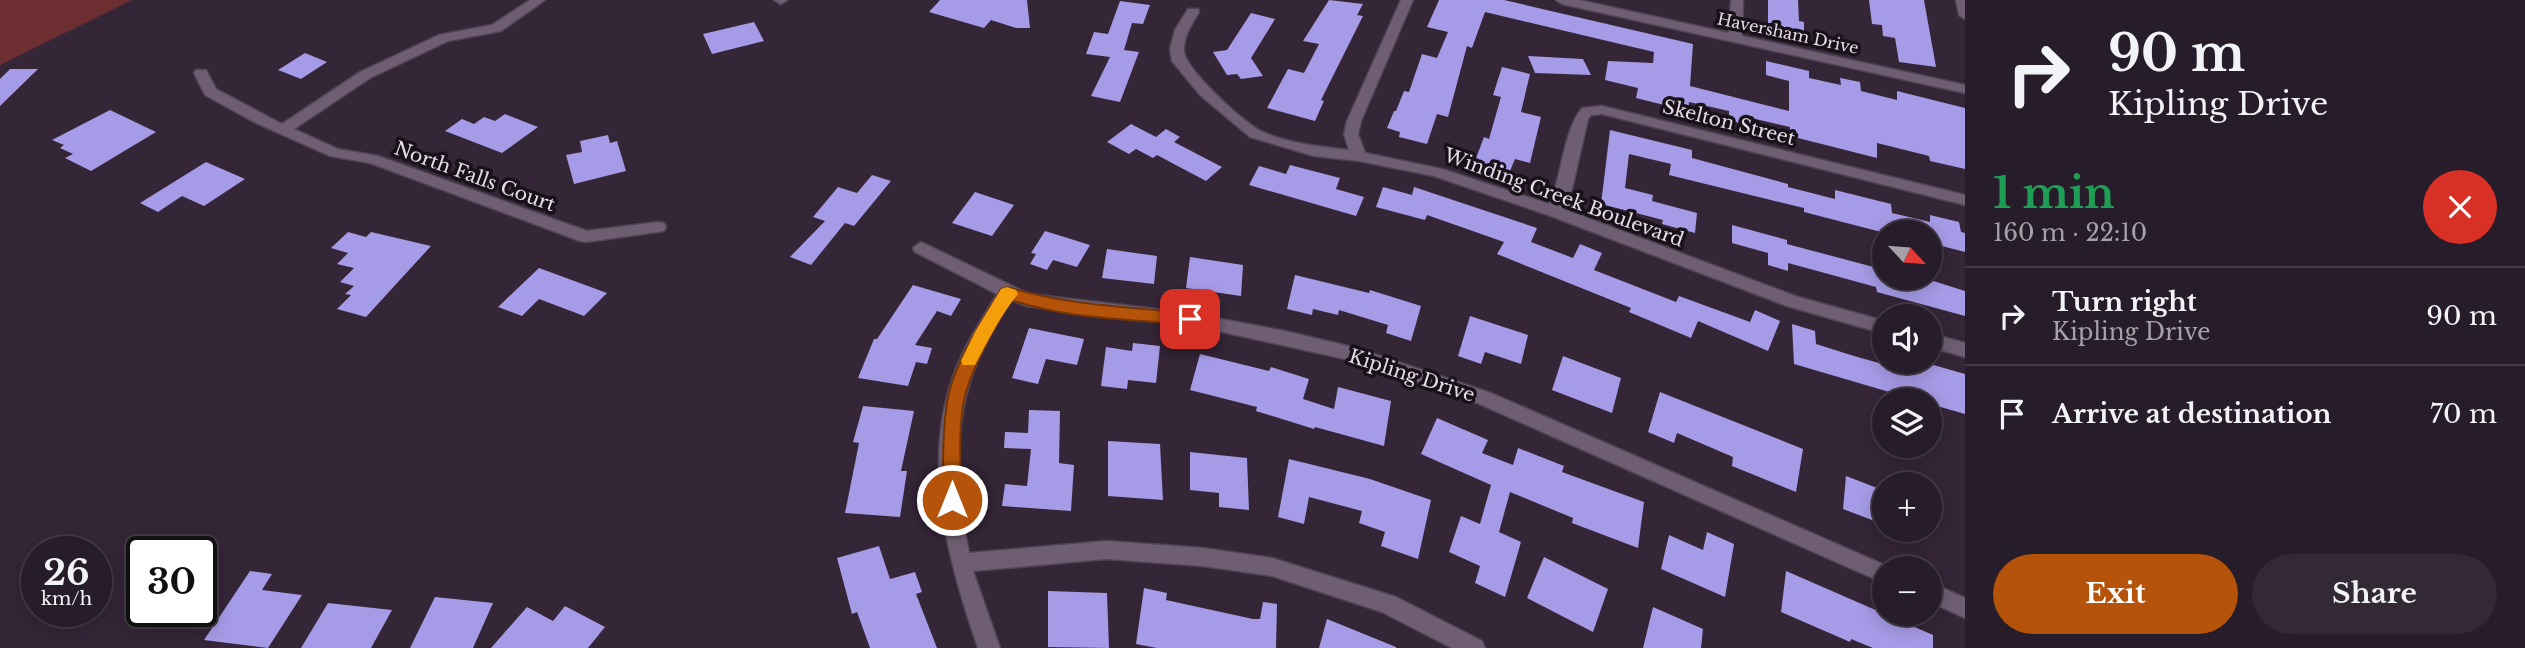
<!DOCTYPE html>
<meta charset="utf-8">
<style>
body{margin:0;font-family:"Libre Baskerville",serif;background:#332935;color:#f1f3f6;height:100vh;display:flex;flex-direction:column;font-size:26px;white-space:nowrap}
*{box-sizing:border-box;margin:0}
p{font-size:23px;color:#a4a1a8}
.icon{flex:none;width:38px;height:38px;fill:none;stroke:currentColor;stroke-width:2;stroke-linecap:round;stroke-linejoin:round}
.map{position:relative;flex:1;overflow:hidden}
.sheet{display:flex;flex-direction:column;background:#271c29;width:560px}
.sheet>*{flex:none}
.guide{background:#271c29;color:#f1f3f6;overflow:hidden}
.needle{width:46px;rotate:116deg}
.fabs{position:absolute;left:1872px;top:220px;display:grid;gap:14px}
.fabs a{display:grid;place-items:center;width:70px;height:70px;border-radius:50%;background:#271c29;box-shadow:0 4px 18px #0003,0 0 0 2px #433a46;font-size:35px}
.speed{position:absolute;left:21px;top:536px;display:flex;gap:14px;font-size:35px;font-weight:700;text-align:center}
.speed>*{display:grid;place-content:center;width:91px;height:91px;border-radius:50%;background:#271c29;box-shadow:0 4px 18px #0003,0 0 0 2px #433a46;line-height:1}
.speed small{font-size:18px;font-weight:400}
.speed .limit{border:4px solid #111;border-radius:10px;background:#fff;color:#111}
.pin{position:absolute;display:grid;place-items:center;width:60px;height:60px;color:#fff;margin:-30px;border-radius:14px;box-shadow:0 4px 10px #0006}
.me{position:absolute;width:77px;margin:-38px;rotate:0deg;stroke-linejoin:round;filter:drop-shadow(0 0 5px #0008)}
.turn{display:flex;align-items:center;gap:24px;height:147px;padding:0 28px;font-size:32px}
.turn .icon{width:91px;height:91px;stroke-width:2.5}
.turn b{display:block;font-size:49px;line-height:60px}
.round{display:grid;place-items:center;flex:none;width:74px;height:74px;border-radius:37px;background:#332935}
.head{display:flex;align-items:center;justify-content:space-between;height:119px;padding:0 28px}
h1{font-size:42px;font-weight:800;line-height:52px;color:#1e9e55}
.button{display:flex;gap:14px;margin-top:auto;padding:14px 28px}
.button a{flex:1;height:80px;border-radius:42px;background:#b45309;color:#fff;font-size:28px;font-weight:800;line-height:80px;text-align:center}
.button a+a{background:#332935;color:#f1f3f6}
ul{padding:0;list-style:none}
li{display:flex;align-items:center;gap:21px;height:98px;padding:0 28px;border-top:2px solid #433a46}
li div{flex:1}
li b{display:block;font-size:26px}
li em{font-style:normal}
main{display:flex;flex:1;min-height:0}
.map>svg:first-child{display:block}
.green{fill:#6d2e31}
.building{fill:#a69be6}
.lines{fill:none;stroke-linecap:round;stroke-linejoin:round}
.minor-casing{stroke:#504352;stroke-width:3}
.minor{fill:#6f5e73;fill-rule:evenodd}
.route{fill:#b45309;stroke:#753606;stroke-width:2}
.slow{fill:#f59e0b}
.labels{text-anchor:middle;stroke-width:7;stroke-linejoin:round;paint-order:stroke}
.far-street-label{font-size:16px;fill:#e5dbe7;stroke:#181119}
.street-label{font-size:19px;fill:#e5dbe7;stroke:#181119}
</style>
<main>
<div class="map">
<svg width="1965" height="648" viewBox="0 0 1965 648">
<rect width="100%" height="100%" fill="#342537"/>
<path class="green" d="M0 0H132L0 65Z"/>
<path class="building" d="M940 0H1027L1030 28H1016L991 20 984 28 929 12Z
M1329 0 1363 4 1357 15 1363 16 1321 100 1324 101 1315 121 1267 108 1288 69 1304 73 1319 44 1303 41Z
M1439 0H1504L1693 44 1690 86 1789 111V81L1766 75V61L1809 71V78L1841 85 1840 78 1860 82 1861 91 1897 100V91L1965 108V169L1930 161 1929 156 1877 143V158L1790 136V127L1747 117V125L1729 120V111L1689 102 1688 111 1636 98 1638 88 1605 80 1608 61 1653 63 1654 52 1485 12 1472 48 1467 46 1448 117 1437 114 1427 144 1399 137 1400 132 1387 128 1394 111H1396L1404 91 1409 92 1422 54 1437 58 1448 32 1427 27Z
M1768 0H1798L1799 21 1804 22V38L1768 30Z
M1869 0H1924L1936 67 1899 62 1895 38 1883 36 1882 25 1872 24Z
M1120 1 1150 5 1143 24 1132 23 1124 50 1139 52 1120 102 1091 96 1110 57 1086 54 1094 32 1108 34Z
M1251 13 1275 19 1251 58 1263 76 1241 79 1237 74 1227 75 1213 52 1227 50Z
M754 22 764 41 712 54 703 34Z
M305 53 327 62 301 79 278 70Z
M1528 56 1583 59 1591 75 1535 73Z
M1502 67 1530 74 1521 112 1541 117 1530 163 1515 159 1510 171 1475 161 1484 137 1489 139 1501 97 1493 95Z
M10 69H38L0 106V79Z
M110 110 156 132 91 171 65 158 73 154 60 148 64 145 52 140Z
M505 114 538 127 502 153 445 131 462 119 474 124 484 117 495 121Z
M1131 124 1156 137 1166 129 1180 137 1174 142 1222 167 1206 181 1157 155 1153 158 1136 149 1129 154 1107 142Z
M1610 130 1692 150V158L1788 184V187L1835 199V190L1891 204 1892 213 1930 222V215L1959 222 1961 232 1965 233V252L1930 243V233H1885L1804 212V208L1669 175 1671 164 1629 154 1625 188 1653 195 1652 201 1697 213 1695 233 1662 224 1663 220 1601 204Z
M608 135 610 143 617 141 626 171 574 184 566 155 582 152 580 141Z
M206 162 245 179 204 206 182 196 158 212 140 203Z
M1290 165 1340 178 1336 189 1364 197 1356 216 1249 185 1259 166 1286 174Z
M872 175 891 181 854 226 845 223 811 265 790 257 825 221 813 217 838 187 857 193Z
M1383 187 1412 195 1414 187 1537 228 1531 242 1573 258 1580 244 1602 253 1594 270 1676 302 1679 296 1750 322 1755 310 1780 321 1768 351 1698 321 1691 338 1629 312 1631 308 1497 254 1504 242 1427 215 1425 220 1376 207Z
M975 192 1014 205 992 236 952 223Z
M1732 225 1787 240V244L1885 270V278H1924L1965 291V316L1877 292 1876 287 1788 263V271L1768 265V253L1732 243Z
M1045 231 1090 245 1077 267 1053 260 1047 270 1030 264 1036 254 1031 253Z
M348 232 366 237 371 232 431 246 366 317 337 309 351 295 345 294 354 286 340 282 354 268 337 264 348 253 331 248Z
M1107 249 1157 256 1154 284 1102 278Z
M1190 257 1243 265 1241 296 1186 288Z
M539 268 607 293 584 316 539 299 522 316 498 307Z
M1295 275 1369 293 1370 290 1421 306 1411 341 1386 333 1388 325 1339 310 1338 315 1313 309 1312 315 1287 309Z
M913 285 961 299 951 316 937 311 915 345 932 348 927 364 916 362 908 386 858 378 874 339H877Z
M1470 316 1528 335 1521 364 1485 352 1481 364 1458 356Z
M1792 324 1815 331 1816 344 1854 356 1911 372 1909 362H1923L1965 374V414L1930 404V401H1920L1794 364Z
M1029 328 1084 339 1077 365 1046 359 1038 384 1012 378Z
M1133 343 1160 346 1156 383 1128 380 1127 389 1101 386 1106 347 1132 351Z
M1200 354 1269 371 1271 367 1309 379 1303 399 1334 409 1338 387 1391 401 1384 446 1315 427 1314 429 1256 411 1257 407 1190 390Z
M1563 356 1621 378 1612 413 1552 390Z
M1660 392 1803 449 1796 492 1732 466 1733 457 1677 433 1674 443 1648 432Z
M863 406 914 411 901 471H907L900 517 845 513 859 443 853 442Z
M1029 410 1060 411 1059 463 1074 465 1071 511 1002 506 1005 484 1027 486 1031 449 1004 448 1005 432 1028 433Z
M1437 418 1488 440 1482 453 1513 465 1518 448 1564 466 1562 472 1644 502 1638 548 1572 523 1573 518 1510 492 1499 532 1521 542 1505 597 1475 583 1480 566 1449 552 1461 516 1480 524 1491 485 1421 454Z
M1108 441 1160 444 1163 500 1108 496Z
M1190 452 1247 458 1249 510 1219 507V493L1190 490Z
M1289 459 1370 479 1431 500 1418 559 1381 546 1385 532 1359 523 1362 511 1309 497 1304 524 1278 517Z
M1846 476 1885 491V525L1843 509Z
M1707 532 1734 544 1725 597 1661 569 1669 535 1703 550Z
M879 546 890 579 915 572 922 592 916 594 937 648H870L857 612 852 614 837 558Z
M1544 557 1608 589 1593 632 1527 598Z
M250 571 272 574 262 590 302 595 268 648 204 640Z
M1786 571 1933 635V648H1873L1851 639 1850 642 1781 612Z
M1144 588 1167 593 1166 600 1253 619H1260L1263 602 1277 604 1276 648H1157L1136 644Z
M1048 591 1107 593 1109 648 1048 647Z
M435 597 493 603 473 648H410Z
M328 603 392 610 371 648H301Z
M565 606 605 627 588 648H491L527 607 553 621Z
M1653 607 1703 629 1701 648H1643Z
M1327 619 1396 647V648H1319Z"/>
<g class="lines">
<defs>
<path id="minor" d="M530 0H545L501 31 448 41 370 78 294 129 338 149 378 156 587 231 658 222 664 223 666 227 664 231 586 242 580 241 370 163 330 156 254 122 205 95 194 73 196 70H206L216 89 282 124 360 72 439 35 492 25Z
M774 0H787L781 4Z
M1401 0H1413L1361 121 1358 134 1365 153 1442 169 1549 204C1563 174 1562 134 1582 108L1602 106 1965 195V205L1602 114 1591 115 1588 119 1572 189 1563 209 1798 297 1885 321V334L1787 306 1548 215 1434 176 1359 161 1314 156 1250 137 1200 95 1172 61 1170 49 1175 30 1188 9H1198L1199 12C1192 24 1183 37 1184 51 1185 69 1244 123 1261 131 1285 143 1322 147 1349 150L1344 134 1347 121Z
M1556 0H1579L1729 33 1731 0H1743L1742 36 1965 85V93L1562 4Z
M1956 0H1965V19L1959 15Z
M921 242 1029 294 1190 313 1285 331 1356 348 1491 393 1894 569H1885V582L1877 580 1477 403 1354 361 1190 325 1026 306 1011 300C995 326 979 353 970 382 953 435 958 499 969 553L1106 541 1203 548 1272 558 1396 597 1482 641 1485 648H1452L1382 612 1272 576 1203 566 1106 559 973 571 1000 648H978C949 564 922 469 952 380 962 349 980 322 997 294L915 252 913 248Z
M1930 333 1965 343V357L1930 347Z
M1930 582 1965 598V618L1930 602Z"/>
</defs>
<use href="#minor" class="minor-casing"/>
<use href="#minor" class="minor"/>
</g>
<path class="route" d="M1007 287C1066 305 1129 307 1190 313L1198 319 1190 325C1132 319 1066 319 1011 300 993 329 976 359 966 392 957 424 961 468 961 500L958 506 952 508 946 506 943 500C943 466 942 430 948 397 956 360 982 321 1001 289Z"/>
<path class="slow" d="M1007 287 1016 290 1018 294C1000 316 989 339 975 365H963L961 361 975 332 1001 289Z"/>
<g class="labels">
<g class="far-street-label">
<text transform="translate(1788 33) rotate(12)" y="6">Haversham Drive</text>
</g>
<g class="street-label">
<text transform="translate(1729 122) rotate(14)" y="7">Skelton Street</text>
<text transform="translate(475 176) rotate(20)" y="7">North Falls Court</text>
<text transform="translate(1564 197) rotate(20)" y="7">Winding Creek Boulevard</text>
<text transform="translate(1412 375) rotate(18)" y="7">Kipling Drive</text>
</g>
</g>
</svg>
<div class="fabs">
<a><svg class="needle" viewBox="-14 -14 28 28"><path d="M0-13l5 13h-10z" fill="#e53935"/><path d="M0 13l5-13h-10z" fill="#a4a1a8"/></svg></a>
<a><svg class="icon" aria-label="sound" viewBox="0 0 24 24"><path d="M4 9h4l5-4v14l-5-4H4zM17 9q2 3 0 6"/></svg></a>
<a><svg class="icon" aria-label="layers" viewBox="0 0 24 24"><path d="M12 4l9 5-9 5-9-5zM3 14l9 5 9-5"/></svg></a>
<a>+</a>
<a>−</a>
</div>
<div class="speed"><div>26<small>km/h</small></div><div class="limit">30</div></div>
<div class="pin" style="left:1190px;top:319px;background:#d93025"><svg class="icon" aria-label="arrive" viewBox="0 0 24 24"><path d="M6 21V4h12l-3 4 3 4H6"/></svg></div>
<svg class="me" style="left:952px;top:500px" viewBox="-20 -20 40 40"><circle r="17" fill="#b45309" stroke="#fff" stroke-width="3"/><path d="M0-11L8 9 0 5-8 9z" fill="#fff"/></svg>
</div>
<section class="sheet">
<div class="guide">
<div class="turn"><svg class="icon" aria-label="right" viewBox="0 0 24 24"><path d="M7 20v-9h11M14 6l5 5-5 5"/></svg><div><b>90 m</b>Kipling Drive</div></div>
</div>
<div class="head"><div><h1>1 min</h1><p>160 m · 22:10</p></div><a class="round" style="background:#d93025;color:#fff"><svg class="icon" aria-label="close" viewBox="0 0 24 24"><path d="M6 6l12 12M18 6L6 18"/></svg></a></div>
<ul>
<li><svg class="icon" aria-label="right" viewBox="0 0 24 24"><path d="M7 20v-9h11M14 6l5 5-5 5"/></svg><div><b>Turn right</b><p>Kipling Drive</p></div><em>90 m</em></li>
<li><svg class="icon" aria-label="arrive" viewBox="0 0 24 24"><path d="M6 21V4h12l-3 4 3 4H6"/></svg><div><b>Arrive at destination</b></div><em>70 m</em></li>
</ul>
<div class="button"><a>Exit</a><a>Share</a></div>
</section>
</main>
